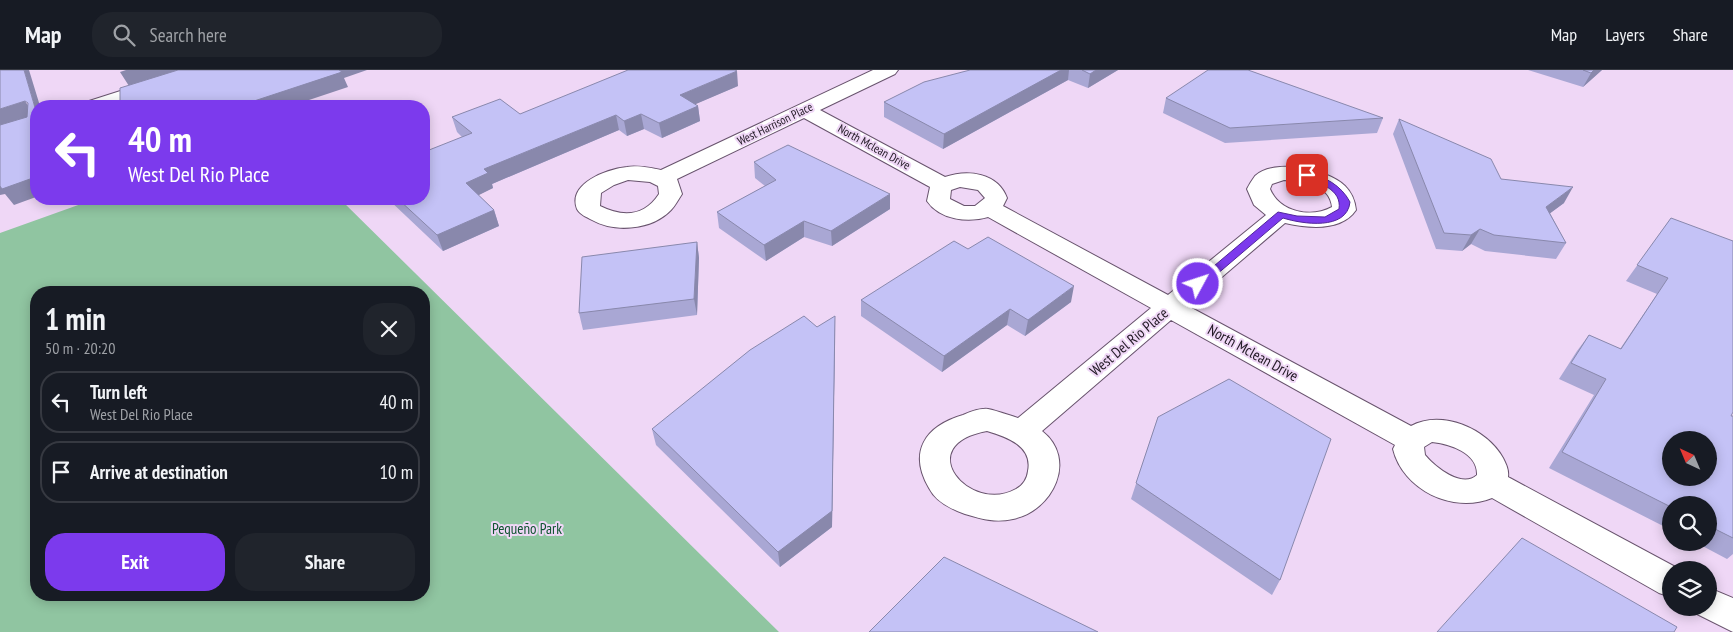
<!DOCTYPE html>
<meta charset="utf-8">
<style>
body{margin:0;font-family:"PT Sans Narrow",sans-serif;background:#20242c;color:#f1f3f6;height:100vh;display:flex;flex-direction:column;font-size:19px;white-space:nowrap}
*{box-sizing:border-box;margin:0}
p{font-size:16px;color:#9ea1a6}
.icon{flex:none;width:28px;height:28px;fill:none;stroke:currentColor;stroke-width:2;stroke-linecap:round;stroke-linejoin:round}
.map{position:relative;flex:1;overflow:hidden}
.panel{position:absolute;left:30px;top:216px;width:400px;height:315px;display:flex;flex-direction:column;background:#171b24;border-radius:20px;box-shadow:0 2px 12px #0003}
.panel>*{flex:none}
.guide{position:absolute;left:30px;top:30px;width:400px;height:105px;border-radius:20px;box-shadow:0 2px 12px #0003;background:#7c3aed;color:#fff;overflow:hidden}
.needle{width:32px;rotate:316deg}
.controls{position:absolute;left:1662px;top:361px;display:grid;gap:10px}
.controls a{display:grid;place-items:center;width:55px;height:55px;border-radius:50%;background:#171b24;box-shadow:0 2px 12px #0003;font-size:25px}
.pin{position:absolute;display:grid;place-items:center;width:42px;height:42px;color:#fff;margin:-21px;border-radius:10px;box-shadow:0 2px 8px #0006}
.me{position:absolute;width:55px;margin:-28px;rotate:50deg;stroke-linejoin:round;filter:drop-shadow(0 0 4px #0008)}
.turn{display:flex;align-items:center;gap:18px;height:105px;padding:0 15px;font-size:22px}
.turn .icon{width:65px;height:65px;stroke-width:2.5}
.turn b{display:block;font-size:35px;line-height:42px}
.round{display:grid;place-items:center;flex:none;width:52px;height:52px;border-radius:20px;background:#20242c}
.summary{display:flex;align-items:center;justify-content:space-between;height:85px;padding:0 15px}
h1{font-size:30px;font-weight:600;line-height:38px}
.button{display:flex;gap:10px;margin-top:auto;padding:10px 15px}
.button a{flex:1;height:58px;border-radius:20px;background:#7c3aed;color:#fff;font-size:20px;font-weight:600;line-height:58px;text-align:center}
.button a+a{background:#20242c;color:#f1f3f6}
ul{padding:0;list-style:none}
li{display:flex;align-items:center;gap:15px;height:62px;margin:0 10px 8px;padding:0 5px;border:2px solid #363941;border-radius:20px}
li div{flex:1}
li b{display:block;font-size:19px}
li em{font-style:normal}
header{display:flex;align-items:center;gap:30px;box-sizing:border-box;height:70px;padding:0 25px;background:#171b24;border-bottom:1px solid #363941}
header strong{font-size:24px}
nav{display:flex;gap:28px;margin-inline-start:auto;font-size:18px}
.search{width:350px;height:45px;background:#20242c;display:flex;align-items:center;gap:12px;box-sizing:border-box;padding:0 18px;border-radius:20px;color:#9ea1a6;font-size:19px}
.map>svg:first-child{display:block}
.green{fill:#90c5a1;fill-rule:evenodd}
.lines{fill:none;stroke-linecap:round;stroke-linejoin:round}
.minor-casing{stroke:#68536d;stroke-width:2}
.minor{fill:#fff;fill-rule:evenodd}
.wall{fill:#a9a7d4}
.shaded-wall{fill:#8988ac}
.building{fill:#c4c2f6;stroke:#8988ac;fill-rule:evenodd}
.route{fill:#7c3aed;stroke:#51269a}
.labels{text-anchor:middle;stroke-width:4;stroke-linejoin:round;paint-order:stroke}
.far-street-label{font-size:12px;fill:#201823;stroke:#efd7f6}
.street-label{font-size:15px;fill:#201823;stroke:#efd7f6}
.park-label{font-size:15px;fill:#0f532f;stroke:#efd7f6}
</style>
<header>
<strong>Map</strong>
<div class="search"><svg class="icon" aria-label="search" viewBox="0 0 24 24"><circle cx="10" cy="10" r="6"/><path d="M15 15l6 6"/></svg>Search here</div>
<nav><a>Map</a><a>Layers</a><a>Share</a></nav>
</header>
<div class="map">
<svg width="1733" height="562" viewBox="0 0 1733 562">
<rect width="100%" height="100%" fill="#efd7f6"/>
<path class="green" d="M95 129H340L779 562H0V163ZM36 222H424V525H36Z"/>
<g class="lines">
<defs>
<path id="minor" d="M186 0H216L213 4 113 36H83L86 32Z
M873 0H898L895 4 820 40 945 107C968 99 998 103 1007 128L1003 136 1168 225 1266 145 1254 135 1247 119C1249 115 1252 110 1255 106 1274 88 1328 99 1345 116 1352 123 1355 131 1356 140 1341 162 1307 158 1285 153L1188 236 1411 356C1442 339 1487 359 1503 388 1506 394 1509 400 1508 407L1681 500H1671V527L1659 523 1492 428C1453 444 1403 420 1393 379L1395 375 1171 250 1042 361C1078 389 1053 441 1013 449 995 453 982 449 965 444 951 439 936 432 929 418 908 382 925 356 963 345 970 342 980 338 988 339 998 341 1008 345 1018 348L1151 238 988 147C968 153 940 150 927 131L930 117 804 48 677 109 682 124C678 130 675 136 671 140 652 160 615 163 592 150 587 147 580 145 577 139 567 113 608 99 627 97 637 95 651 98 661 100ZM628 110 650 112 658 116 659 124C644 147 622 147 600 136L601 123 614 115ZM1284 110C1302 111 1330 114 1332 137 1312 148 1280 143 1270 119L1272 114ZM960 117 978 120 985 128 975 136H964L950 129 951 120ZM987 361C1007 367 1033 376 1028 401 1027 409 1023 415 1016 419 970 445 910 375 987 361ZM1432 372C1450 374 1478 383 1477 405 1462 419 1435 397 1425 385L1424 377Z
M1709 518 1733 528V562L1697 544 1694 538H1709Z"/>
</defs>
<use href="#minor" class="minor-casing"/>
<use href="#minor" class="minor"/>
</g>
<path class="wall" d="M970 0H1118L1088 18 1068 10 943 79 884 47V32Z
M1528 0H1602L1583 17Z
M738 16 695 34 698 36 700 51 662 68 644 59 627 66 619 60 492 114 493 118 478 125 494 140 499 156 443 181 388 129H424L462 67 457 62 452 47 520 44Z
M1166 28 1383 48 1377 63 1225 73 1163 43Z
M1399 49 1501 109 1564 133 1550 143 1566 173 1556 189 1485 181 1471 174 1462 181 1436 179 1393 64Z
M754 92 890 139 832 176 804 167 766 191 719 158 717 142 765 116 755 108Z
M1671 148 1731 346H1733V484L1727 489 1695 472H1709V435H1671V460L1549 398 1594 325 1559 309 1577 281 1589 265 1620 279 1657 224 1626 211Z
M697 172 699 188 697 245 583 260 579 243Z
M968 179 1071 232 1025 266 1007 255 942 302 861 246V230Z
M817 257 835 262 832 457 780 497 656 375 652 359Z
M1158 347 1280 510 1272 525 1131 429Z"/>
<path class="shaded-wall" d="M24 0H29L40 36H36V41Z
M126 0H180L129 16 120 2Z
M335 0H367L344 8 348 17 291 36H239Z
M1061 0H1069L1068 10 943 79 944 64Z
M1096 0H1118L1088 18 1090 4Z
M1594 0H1602L1583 17 1591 3Z
M737 1 738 16 682 40 680 25Z
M25 31 35 46 0 57V39Z
M698 36 700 51 662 68 659 53Z
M641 44 644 59 627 66 624 51Z
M616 45 619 60 492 114 493 118 471 129 466 113 484 99Z
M30 109 36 118V127L14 135 5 124 0 125V114Z
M1573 117 1564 133 1537 153 1546 137Z
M890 124V139L832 176 831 161Z
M494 140 499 156 443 181 437 165Z
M804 151V167L766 191 764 175Z
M1480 159 1471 174 1462 181 1471 165Z
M697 172 699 188 697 245 694 229Z
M1074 216 1071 232 1025 266 1028 250Z
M1010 239 1007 255 942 302 944 286Z
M835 246V262L832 457 780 497 778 482Z"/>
<path class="building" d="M0 0H24L36 41V113L35 114 30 109 2 119 0 116V55L27 47 28 33 25 31 0 39Z
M178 0H339L342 2 239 36H120V18Z
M628 0H735L737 1 680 25 698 36 659 53 641 44 624 51 616 45 484 99 488 103 466 113 494 140 437 165 398 129H424V82L472 63 452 47 500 29 520 44Z
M970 0H1061L944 64 884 32 924 12Z
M1082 0H1096L1090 4Z
M1208 0H1248L1383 48 1230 58 1166 28Z
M1583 0H1594L1591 3Z
M1399 49 1491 89 1501 109 1573 117 1546 137 1566 173 1494 165 1480 159 1471 165 1444 163Z
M788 75 890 124 831 161 804 151 764 175 717 142 776 110 754 92Z
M1671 148 1733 171V342L1731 346H1733V468L1709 456V435H1671V437L1562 382 1606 309 1571 293 1589 265 1621 279 1668 208 1637 195ZM1671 370H1709V408H1671Z
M988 167 1074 216 1028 250 1010 239 944 286 861 230 954 171 968 179Z
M697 172 694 229 579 243 582 187Z
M804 246 817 257 835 246 832 441 778 482 652 359 750 280Z
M1229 309 1331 369 1280 510 1136 413 1158 347Z
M1522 468 1677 557 1674 562H1437Z
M944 487 1098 562H869Z"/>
<path class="route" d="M1307 102C1325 107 1341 115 1350 132 1347 161 1302 154 1283 148L1202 217H1195V212L1278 142 1297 146 1325 147 1339 139C1342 119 1319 113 1303 107L1302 105Z"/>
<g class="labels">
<g class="far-street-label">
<text transform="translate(775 54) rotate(-26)" y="4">West Harrison Place</text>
<text transform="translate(874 77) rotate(29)" y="4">North Mclean Drive</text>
</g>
<g class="street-label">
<text transform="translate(1129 272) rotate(-40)" y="5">West Del Rio Place</text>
<text transform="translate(1253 283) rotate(29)" y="5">North Mclean Drive</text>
</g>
<g class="park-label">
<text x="527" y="464">Pequeño Park</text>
</g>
</g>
</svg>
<div class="controls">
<a><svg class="needle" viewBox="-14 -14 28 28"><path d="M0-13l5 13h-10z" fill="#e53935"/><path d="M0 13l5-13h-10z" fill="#9ea1a6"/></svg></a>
<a><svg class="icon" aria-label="search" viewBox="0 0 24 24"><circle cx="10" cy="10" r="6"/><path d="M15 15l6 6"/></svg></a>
<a><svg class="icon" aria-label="layers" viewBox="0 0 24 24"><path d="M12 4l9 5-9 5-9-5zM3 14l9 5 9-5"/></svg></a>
</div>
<div class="pin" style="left:1307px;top:105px;background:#d93025"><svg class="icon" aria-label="arrive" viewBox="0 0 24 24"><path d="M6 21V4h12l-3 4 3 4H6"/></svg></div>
<svg class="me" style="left:1198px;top:214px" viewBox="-20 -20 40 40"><circle r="17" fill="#7c3aed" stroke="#fff" stroke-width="3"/><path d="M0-11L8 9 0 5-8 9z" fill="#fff"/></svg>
<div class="guide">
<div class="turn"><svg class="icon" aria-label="left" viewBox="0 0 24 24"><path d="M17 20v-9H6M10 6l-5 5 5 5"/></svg><div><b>40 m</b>West Del Rio Place</div></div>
</div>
<section class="panel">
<div class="summary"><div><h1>1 min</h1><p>50 m · 20:20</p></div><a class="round"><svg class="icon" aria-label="close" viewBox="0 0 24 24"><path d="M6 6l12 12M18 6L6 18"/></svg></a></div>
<ul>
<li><svg class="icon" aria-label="left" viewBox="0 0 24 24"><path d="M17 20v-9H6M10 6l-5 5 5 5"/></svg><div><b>Turn left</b><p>West Del Rio Place</p></div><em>40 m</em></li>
<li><svg class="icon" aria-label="arrive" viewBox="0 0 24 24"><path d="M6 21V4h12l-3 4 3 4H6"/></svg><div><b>Arrive at destination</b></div><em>10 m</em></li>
</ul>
<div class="button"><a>Exit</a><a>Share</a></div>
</section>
</div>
